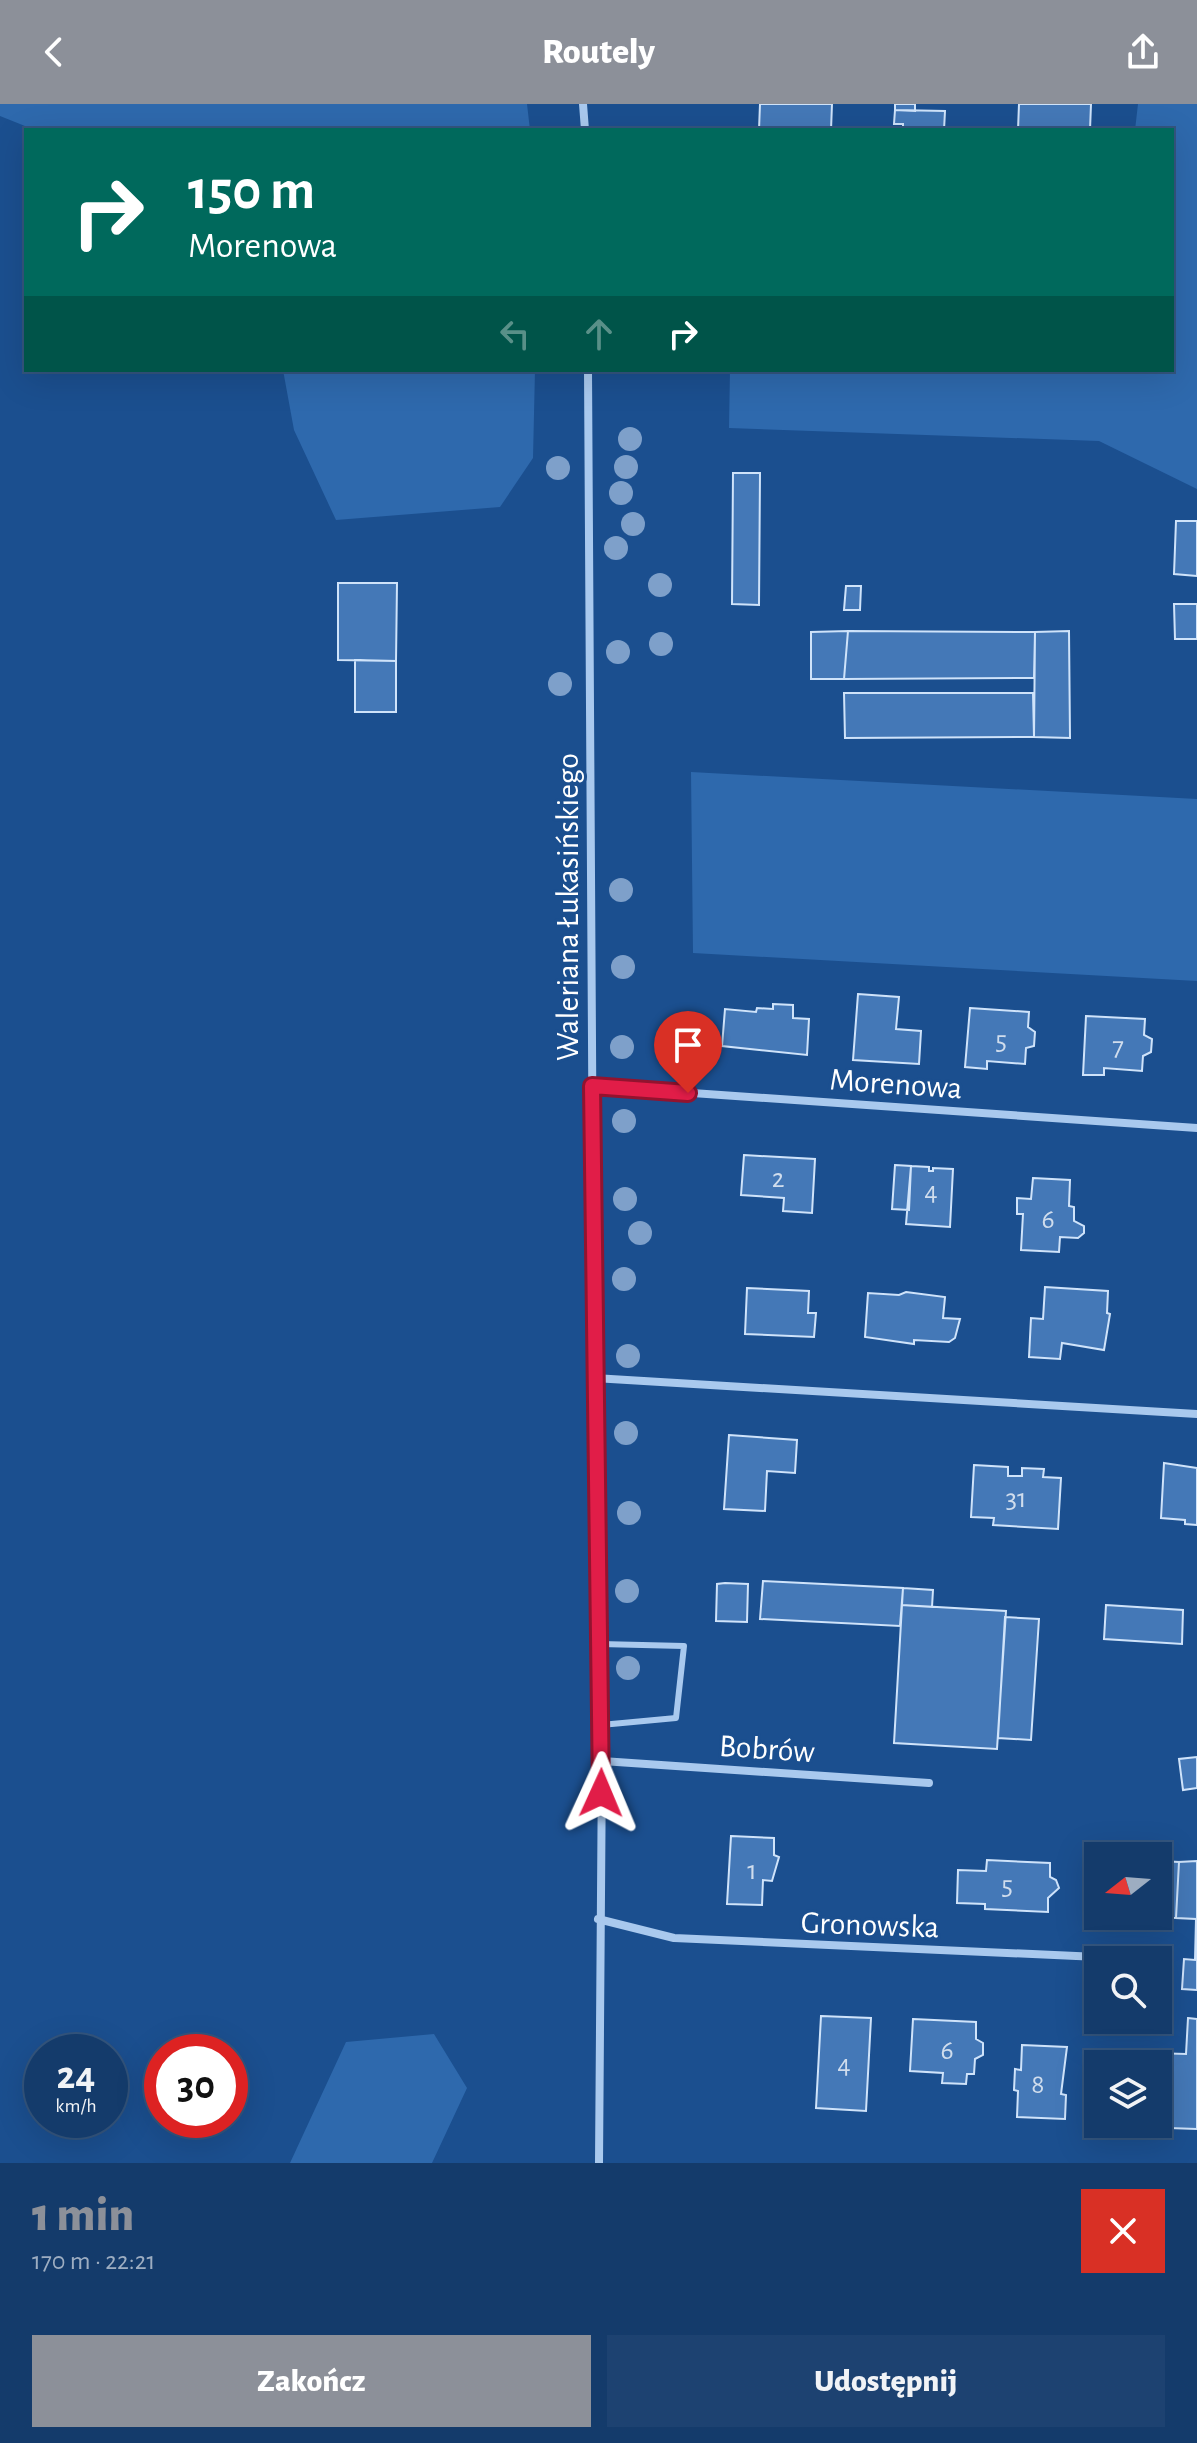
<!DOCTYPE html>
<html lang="pl">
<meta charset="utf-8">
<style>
body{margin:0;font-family:"Alegreya Sans",sans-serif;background:#1d4271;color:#f1f3f6;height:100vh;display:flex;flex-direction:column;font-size:30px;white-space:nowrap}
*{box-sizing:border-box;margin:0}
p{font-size:26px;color:#9dadc1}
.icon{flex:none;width:44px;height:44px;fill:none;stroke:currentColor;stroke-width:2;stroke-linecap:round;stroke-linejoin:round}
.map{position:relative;height:2059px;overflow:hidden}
.side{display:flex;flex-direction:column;background:#143b6b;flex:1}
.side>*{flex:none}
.top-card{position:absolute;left:24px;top:24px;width:1150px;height:244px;border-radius:0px;box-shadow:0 8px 32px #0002,0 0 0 2px #33557e;background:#00695c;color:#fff;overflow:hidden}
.needle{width:52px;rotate:253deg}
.buttons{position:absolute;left:1084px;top:1738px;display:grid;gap:16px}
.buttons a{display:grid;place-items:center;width:88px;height:88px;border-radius:0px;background:#143b6b;box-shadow:0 8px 32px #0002,0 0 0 2px #33557e;font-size:40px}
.speed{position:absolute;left:24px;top:1930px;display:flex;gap:16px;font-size:40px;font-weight:700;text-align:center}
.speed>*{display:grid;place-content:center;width:104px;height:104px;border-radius:50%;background:#143b6b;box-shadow:0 8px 32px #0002,0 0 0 2px #33557e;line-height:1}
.speed small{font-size:20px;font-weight:400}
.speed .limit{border:12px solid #d22;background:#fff;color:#111}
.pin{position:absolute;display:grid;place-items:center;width:68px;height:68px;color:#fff;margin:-82px -34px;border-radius:50% 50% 50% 0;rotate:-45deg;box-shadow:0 0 8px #0007}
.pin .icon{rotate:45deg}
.me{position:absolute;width:88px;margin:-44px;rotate:1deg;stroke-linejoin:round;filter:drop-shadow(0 0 6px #0008)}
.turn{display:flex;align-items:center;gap:28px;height:168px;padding:0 32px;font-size:36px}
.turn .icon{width:104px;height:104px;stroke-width:2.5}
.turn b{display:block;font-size:56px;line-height:68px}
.lanes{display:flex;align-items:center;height:76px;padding:0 32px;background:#0003;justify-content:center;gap:40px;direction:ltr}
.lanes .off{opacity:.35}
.round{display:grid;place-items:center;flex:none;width:84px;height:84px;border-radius:0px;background:#1d4271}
.headline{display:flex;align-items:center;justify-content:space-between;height:136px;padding:0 32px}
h1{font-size:48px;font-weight:800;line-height:60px;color:#8c9099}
.button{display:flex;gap:16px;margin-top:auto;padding:16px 32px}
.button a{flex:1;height:92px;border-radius:0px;background:#8c9099;color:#fff;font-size:32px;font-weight:800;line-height:92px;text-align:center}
.button a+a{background:#1d4271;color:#f1f3f6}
header{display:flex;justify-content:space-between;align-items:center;height:104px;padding:0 32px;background:#8c9099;color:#fff;font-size:36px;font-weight:800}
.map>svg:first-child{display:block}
.green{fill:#2e69ad}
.building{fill:#4478b7;stroke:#cfe3fa;stroke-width:2}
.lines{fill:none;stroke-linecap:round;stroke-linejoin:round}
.service{stroke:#a9c9ee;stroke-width:6}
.minor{stroke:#a9c9ee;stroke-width:8}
.tree{fill:#7ea0ca}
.route-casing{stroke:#92132f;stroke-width:20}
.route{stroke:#e11d48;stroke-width:14}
.labels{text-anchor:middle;stroke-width:6;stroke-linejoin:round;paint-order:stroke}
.number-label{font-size:28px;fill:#d0dded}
.street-label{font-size:32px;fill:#fff;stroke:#1b4f8f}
</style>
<header><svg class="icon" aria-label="back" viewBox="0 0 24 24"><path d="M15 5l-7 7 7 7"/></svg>Routely<svg class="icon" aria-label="share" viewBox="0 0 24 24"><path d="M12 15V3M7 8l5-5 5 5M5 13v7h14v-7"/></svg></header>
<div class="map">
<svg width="1197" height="2059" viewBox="0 0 1197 2059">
<rect width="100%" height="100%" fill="#1b4f8f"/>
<path class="green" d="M0 0H527L530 26H35L0 12Z
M1138 0H1197V385L1099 337 729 324 730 266H1172V26H1135Z
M283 266H535L533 354 500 403 336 416 294 326Z
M691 668 1197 695V877L693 849Z
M434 1930 467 1984 432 2059H290L346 1938Z"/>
<path class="building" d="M760 0H832L831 26H759Z
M895 0H915V7L895 6Z
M1019 0H1091L1090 26H1018Z
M895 6 945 7 944 26H903V20H894Z
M733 369H760L759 501 732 500Z
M1176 417H1197V472L1174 470Z
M338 479H397L396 557 338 556Z
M846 482H861L860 506H844Z
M1174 500H1197V535H1175Z
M848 527 844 575H811V528Z
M848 527 1035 528 1034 574 844 575Z
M1069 527 1070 634 1034 633 1035 528Z
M355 556 396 557V608H355Z
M844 589H1033L1034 633 845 634Z
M858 890 899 893 896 925 921 927 919 960 853 956Z
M773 900 793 901V914L809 915 807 951 722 942 725 905 756 908 757 904 773 905Z
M970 904 1029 908 1028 923 1035 928 1034 942 1026 944 1025 960 987 957V965L965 963Z
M1086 912 1145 915 1144 931 1152 935 1151 948 1143 952 1142 967 1104 964V971H1083Z
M744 1051 815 1055 812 1109 783 1107 784 1094 741 1091Z
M895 1061 911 1062 909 1106 892 1105Z
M911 1062 929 1063V1067H933V1064L953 1065 950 1123 906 1120Z
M1033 1074 1070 1076 1069 1102 1074 1103V1117L1084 1122V1129L1078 1134 1060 1133 1059 1148 1021 1146 1023 1110H1017V1094L1031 1095Z
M1045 1183 1108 1187 1107 1209 1110 1210 1104 1246 1062 1239 1060 1255 1029 1253 1031 1214 1043 1215Z
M747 1184 809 1187 808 1209H816L814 1233 745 1230Z
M906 1188 945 1193 943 1214 960 1215 955 1234 949 1238 914 1236V1240L865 1233 868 1189 899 1191Z
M729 1331 797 1336 795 1369 767 1367 765 1407 724 1405Z
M1164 1359 1197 1364V1421L1185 1420V1416L1161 1414Z
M974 1361 1008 1363V1372H1022V1364L1044 1365 1043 1373 1061 1374 1058 1425 993 1421 994 1414 971 1413Z
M763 1477 903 1484 900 1522 760 1515Z
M725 1479 748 1480 747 1518 716 1517 717 1480Z
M903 1484 933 1486 932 1503 902 1501Z
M902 1501 1006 1507 997 1645 894 1639Z
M1106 1501 1183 1506 1182 1540 1104 1535Z
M1005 1513 1039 1515 1031 1636 998 1634Z
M1197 1653V1684L1183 1686 1179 1655Z
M731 1732 774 1734V1751L779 1753 772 1777 763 1776 762 1801 727 1800Z
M1158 1753 1160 1757 1179 1758 1176 1814 1134 1812H1158Z
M987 1756 1050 1759V1773L1056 1776 1059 1784 1048 1794V1808L985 1805V1800L957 1799 958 1766 986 1767Z
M1197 1757V1886L1182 1885 1184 1855 1195 1856 1196 1815 1176 1814 1179 1758Z
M821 1912 871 1914 866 2007 816 2004Z
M1188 1914 1197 1915V2025L1140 2023 1158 2020V1960H1154V1949L1186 1950Z
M913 1915 976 1918V1935L983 1939V1951L975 1955 974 1970H967L966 1980 942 1979 943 1969 910 1967Z
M1022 1941 1067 1943 1061 1990 1066 1991 1065 2015 1017 2013 1018 1987 1014 1986 1015 1965 1021 1966Z"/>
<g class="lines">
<path class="service" d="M600 1540 684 1542 676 1614 601 1621"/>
<path class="minor" d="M583 0 585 26
M588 266 594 1274 602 1657 599 2059
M592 982 1197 1024
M594 1274 1197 1310
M602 1657 929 1679
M598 1815 674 1834 1142 1855"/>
</g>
<g class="tree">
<circle cx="630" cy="335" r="12"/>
<circle cx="626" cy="363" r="12"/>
<circle cx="558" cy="364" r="12"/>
<circle cx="621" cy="389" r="12"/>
<circle cx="633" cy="420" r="12"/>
<circle cx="616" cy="444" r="12"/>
<circle cx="660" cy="481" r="12"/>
<circle cx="661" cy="540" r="12"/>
<circle cx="618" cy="548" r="12"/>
<circle cx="560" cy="580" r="12"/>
<circle cx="621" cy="786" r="12"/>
<circle cx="623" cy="863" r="12"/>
<circle cx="622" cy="943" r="12"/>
<circle cx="624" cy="1017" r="12"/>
<circle cx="625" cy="1095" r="12"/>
<circle cx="640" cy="1129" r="12"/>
<circle cx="624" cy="1175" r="12"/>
<circle cx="628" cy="1252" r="12"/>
<circle cx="626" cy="1329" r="12"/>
<circle cx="629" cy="1409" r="12"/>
<circle cx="627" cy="1487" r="12"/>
<circle cx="628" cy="1564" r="12"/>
</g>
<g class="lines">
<defs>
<path id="route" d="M601 1689 592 982 688 989"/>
</defs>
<use href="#route" class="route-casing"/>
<use href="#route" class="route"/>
</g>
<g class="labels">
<g class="number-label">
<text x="1001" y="945">5</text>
<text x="1118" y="951">7</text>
<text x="778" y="1083">2</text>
<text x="931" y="1096">4</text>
<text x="1048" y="1124">6</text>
<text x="1016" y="1403">31</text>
<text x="752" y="1775">1</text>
<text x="1007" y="1790">5</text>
<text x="947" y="1955">6</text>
<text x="844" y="1969">4</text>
<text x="1038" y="1989">8</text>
</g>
<g class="street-label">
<text transform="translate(567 803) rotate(-90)" y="11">Waleriana Łukasińskiego</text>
<text transform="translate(896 979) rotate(4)" y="11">Morenowa</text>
<text transform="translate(767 1644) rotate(4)" y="11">Bobrów</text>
<text transform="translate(870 1820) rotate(2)" y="11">Gronowska</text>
</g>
</g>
</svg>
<div class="buttons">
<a><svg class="needle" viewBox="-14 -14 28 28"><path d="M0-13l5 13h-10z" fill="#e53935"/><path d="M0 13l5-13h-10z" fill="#9dadc1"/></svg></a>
<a><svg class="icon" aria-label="search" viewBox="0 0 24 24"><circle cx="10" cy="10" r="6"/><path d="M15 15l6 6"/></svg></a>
<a><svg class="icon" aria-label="layers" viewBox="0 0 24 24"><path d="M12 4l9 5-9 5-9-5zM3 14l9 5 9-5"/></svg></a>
</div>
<div class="speed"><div>24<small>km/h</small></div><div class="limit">30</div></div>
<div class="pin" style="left:688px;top:989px;background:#d93025"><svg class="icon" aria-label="arrive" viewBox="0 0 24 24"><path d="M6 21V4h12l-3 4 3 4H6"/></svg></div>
<svg class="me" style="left:601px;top:1689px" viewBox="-20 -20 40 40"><path d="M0-17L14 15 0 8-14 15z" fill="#e11d48" stroke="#fff" stroke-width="4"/></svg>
<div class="top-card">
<div class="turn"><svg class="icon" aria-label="right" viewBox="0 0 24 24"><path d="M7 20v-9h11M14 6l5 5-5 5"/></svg><div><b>150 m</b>Morenowa</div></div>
<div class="lanes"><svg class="icon off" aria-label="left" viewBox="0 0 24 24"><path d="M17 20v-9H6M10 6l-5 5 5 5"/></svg><svg class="icon off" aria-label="ahead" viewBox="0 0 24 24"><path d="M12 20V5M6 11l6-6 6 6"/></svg><svg class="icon" aria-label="right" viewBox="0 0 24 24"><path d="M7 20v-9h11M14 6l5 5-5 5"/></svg></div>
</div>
</div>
<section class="side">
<div class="headline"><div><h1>1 min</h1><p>170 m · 22:21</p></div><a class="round" style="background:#d93025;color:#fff"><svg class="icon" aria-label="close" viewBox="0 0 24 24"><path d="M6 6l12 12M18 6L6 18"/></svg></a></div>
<div class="button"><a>Zakończ</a><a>Udostępnij</a></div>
</section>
